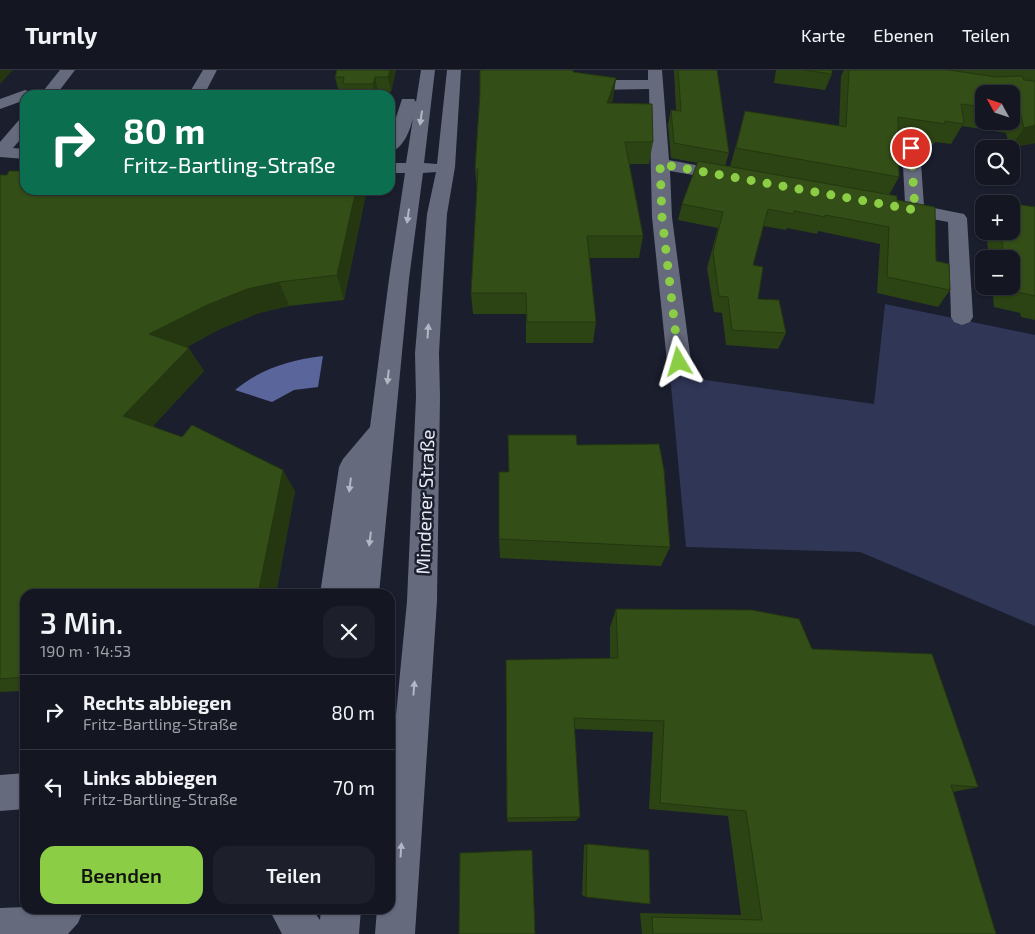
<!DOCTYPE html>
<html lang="de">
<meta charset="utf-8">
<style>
body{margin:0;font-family:"Exo 2",sans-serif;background:#1d1f2a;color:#f1f3f6;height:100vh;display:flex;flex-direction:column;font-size:19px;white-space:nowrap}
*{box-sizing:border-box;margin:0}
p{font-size:16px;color:#9d9fa5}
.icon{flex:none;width:28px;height:28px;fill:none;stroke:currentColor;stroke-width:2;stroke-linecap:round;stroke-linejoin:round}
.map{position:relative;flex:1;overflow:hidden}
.sheet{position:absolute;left:20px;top:519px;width:375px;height:325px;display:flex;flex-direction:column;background:#141622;border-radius:15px;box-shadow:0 1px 4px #0004,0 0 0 1px #333540}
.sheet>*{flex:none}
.hud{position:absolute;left:20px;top:20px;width:375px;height:105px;border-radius:15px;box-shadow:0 1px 4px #0004,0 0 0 1px #333540;background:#0b6e4f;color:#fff;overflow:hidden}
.needle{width:32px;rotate:310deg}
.controls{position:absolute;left:975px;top:15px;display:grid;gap:10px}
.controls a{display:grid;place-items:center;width:45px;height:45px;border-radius:10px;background:#141622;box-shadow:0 1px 4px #0004,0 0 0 1px #333540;font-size:25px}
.pin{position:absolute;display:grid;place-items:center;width:42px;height:42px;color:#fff;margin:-21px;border:2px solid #fff;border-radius:50%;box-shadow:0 1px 5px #0007}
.me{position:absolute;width:55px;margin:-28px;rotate:353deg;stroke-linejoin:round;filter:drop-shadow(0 0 4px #0008)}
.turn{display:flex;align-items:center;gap:18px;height:105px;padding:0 20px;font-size:22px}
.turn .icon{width:65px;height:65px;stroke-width:2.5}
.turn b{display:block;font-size:35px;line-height:42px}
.round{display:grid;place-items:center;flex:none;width:52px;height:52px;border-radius:15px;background:#1d1f2a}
.head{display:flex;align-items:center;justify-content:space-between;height:85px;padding:0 20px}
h1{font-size:30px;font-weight:600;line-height:38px}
.primary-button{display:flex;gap:10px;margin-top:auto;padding:10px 20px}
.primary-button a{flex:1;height:58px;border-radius:15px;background:#8bce46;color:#111;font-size:20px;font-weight:600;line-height:58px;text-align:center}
.primary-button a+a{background:#1d1f2a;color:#f1f3f6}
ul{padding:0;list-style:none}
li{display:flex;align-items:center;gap:15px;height:75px;padding:0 20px;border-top:1px solid #333540}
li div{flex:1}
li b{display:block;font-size:19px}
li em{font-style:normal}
header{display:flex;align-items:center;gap:30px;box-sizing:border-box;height:70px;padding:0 25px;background:#141622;border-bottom:1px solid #333540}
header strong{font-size:24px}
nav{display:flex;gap:28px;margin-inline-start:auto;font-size:18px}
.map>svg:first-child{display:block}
.green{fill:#2f3656}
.water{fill:#5a659c}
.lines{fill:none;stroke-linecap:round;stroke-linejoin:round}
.minor{fill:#656a7d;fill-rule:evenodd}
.wall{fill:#2c4314;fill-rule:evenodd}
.shaded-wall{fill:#243710}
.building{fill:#334e17;stroke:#243710}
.oneway{fill:#b3b7c5}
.route{stroke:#8bce46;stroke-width:9;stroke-dasharray:0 16.2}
.labels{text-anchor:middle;stroke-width:5;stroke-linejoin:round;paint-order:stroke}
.street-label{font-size:19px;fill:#e7eaf5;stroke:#1a1e2d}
</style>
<header>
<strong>Turnly</strong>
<nav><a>Karte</a><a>Ebenen</a><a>Teilen</a></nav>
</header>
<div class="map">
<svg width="1035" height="864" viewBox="0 0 1035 864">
<rect width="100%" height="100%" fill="#1a1e2d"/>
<path class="green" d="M885 234 1035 265V556L860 482 686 477 670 305 874 334Z"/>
<path class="water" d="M323 286 318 317 294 320 272 332 235 320C262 298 290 290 323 286Z"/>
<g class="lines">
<path class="minor" d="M60 0H75L56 25H40Z
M203 0H217L204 25H188Z
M421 0H435L424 93 437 94 447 0H461L455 97 447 144 439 283 440 327 437 531 415 864H375L377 839H390V707L407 531 416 327 415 283 427 144 436 102 423 103 409 209 379 524H320L339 397 343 389 370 357 389 209 405 103H390V93H406L413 48C410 61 403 79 390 82V66L402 29H414L416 32Z
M648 0H662L669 90 733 102 739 103 742 107 739 111 733 112 670 101 672 147 691 292 687 298 679 300 671 298 667 292 652 147 649 19 595 20 590 18 587 15 590 12 595 10H648Z
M25 20 31 22 33 25H25V30L0 39V29Z
M25 48V64L13 78 25 79V89L0 87V72L19 50Z
M911 73 917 74 920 78 924 136 964 144 967 148 973 247 970 252 962 255 954 252 951 247 948 152 891 141 889 137 891 133H905L902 78 905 74Z
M25 703V739L0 741V705Z
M25 837V839H84L78 853 68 864H0V838Z
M269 839H312L320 850 321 839H361L359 864H282Z"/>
</g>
<path class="wall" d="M396 0 391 22H378L377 25H345V23H339L335 7Z
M674 0H717L729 83 725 96 730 97 745 41 839 56 841 6 844 0H1035V73L1010 78 1006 63 962 56 951 74 935 72 933 75 899 69V107L889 125 897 130 936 191 950 220 938 237 877 223 880 174 818 161 817 164 787 158 786 160 763 156 753 195 758 229 786 263 778 279 726 275 722 243 714 242 707 198 718 158 678 150 682 134 698 93 671 88 668 55 671 40H676ZM984 24H1011V51H984Z
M776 0H832V4L825 20 774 13Z
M573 2 616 8 613 29 611 33 653 72 649 94H629L643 166 639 188H589L596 252 593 273H526V244H473L471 223 477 121 475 99Z
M0 105 366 124 344 230 289 236 259 243 220 259 187 277 204 301 153 356 295 421 276 524H25V621L0 622Z
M997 131 1035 137V250L1021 247 1020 243 994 237 992 216H1011V189H989L986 161H1011V134H995Z
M577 375 670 477 661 496 500 488 499 469 509 402Z
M616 539 812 579 978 717 953 722 996 864H642L640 843 741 845 728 746 649 739 653 662 574 659 580 747 575 751 508 752 507 748 610 588V557Z
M587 774 586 827 582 825 584 775Z"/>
<path class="shaded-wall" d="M0 0H13L0 14Z
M390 0H396L391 22 388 7Z
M375 7 378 22 377 25H375L373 14Z
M616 8 613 29 604 55 607 33Z
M1035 55V73L1010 78 1024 58Z
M356 120H365L366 124 344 230 337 205Z
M279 212 289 236 259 243 220 259 165 288 149 264 207 235 247 219Z
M189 278 204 301 142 368 123 346Z
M283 400 295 421 276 524H258Z"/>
<path class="building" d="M337 0H390L388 7H375L373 14H343L344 7H335Z
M480 0H573V2L616 8 607 33 652 34 653 72H625L643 166H587L596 252H527L526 223H471L478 99H475L480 23Z
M678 0H717L729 83 674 73 671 40 681 41Z
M804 0H832V4Z
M849 0H949L996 7 1022 6 1024 10 1035 11V55L1024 58 1020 42 1011 41V24H984V37L961 34 964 54 945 51V54L898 47 899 107 736 78 745 41 846 57Z
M698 91 897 126V130L935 137 936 191 949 194 950 220 887 207 889 157 825 145V147L794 141 793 144 768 139 753 195 763 197 758 229 779 230 786 263 732 260 728 227 719 226 713 182 723 142 682 134Z
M9 101H25V120H356L337 205 279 212 247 219 207 235 149 264 189 278 123 346 182 367 192 355 283 400 258 524H25V607L0 609V105H7Z
M997 131 1035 137V226L1008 220V216H1011V189H1004L1001 161H1011V134H998Z
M508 365H576L577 375 659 374 664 400 670 477 499 469V402H509Z
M616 539 752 540 799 549 812 579 932 584 978 717 951 715 996 864H653L652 847 762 850 746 741 660 733 664 651 574 648 580 747 507 748 506 590 618 588Z
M587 774 649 780 650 834 586 827Z
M532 780 535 864H459L460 783Z"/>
<defs><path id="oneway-solid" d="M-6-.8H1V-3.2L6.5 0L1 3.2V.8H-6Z" transform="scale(1.25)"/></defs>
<g class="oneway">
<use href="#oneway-solid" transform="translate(421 48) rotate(98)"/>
<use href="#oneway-solid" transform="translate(408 146) rotate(98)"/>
<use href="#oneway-solid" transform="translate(428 261) rotate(-86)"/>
<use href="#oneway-solid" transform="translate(388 307) rotate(96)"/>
<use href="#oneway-solid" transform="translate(350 415) rotate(97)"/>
<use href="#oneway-solid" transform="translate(370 469) rotate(97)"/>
<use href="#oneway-solid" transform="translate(414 618) rotate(-85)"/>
<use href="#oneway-solid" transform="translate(401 780) rotate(-86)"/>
</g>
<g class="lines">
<path class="route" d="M679 292 662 147 660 94 915 140 911 78"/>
</g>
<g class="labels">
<g class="street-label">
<text transform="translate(425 432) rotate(-88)" y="7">Mindener Straße</text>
</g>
</g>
</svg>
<div class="controls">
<a><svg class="needle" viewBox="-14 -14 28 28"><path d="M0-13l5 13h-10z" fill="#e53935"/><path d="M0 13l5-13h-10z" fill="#9d9fa5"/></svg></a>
<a><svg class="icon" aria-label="search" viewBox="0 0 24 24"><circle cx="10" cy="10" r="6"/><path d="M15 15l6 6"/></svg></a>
<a>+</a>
<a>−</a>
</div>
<div class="pin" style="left:911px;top:78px;background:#d93025"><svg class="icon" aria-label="arrive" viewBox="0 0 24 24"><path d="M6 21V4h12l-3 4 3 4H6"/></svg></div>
<svg class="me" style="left:679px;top:292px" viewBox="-20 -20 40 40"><path d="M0-17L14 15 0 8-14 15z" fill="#8bce46" stroke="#fff" stroke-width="4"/></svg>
<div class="hud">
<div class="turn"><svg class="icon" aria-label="right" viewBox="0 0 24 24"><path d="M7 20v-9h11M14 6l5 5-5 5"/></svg><div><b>80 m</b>Fritz-Bartling-Straße</div></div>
</div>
<section class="sheet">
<div class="head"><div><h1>3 Min.</h1><p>190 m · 14:53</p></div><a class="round"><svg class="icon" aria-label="close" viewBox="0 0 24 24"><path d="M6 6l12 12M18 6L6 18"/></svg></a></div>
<ul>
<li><svg class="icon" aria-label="right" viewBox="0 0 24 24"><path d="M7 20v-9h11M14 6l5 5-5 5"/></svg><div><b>Rechts abbiegen</b><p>Fritz-Bartling-Straße</p></div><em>80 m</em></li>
<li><svg class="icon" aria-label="left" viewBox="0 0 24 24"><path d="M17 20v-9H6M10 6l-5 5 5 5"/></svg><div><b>Links abbiegen</b><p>Fritz-Bartling-Straße</p></div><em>70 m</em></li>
</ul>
<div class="primary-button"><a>Beenden</a><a>Teilen</a></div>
</section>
</div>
